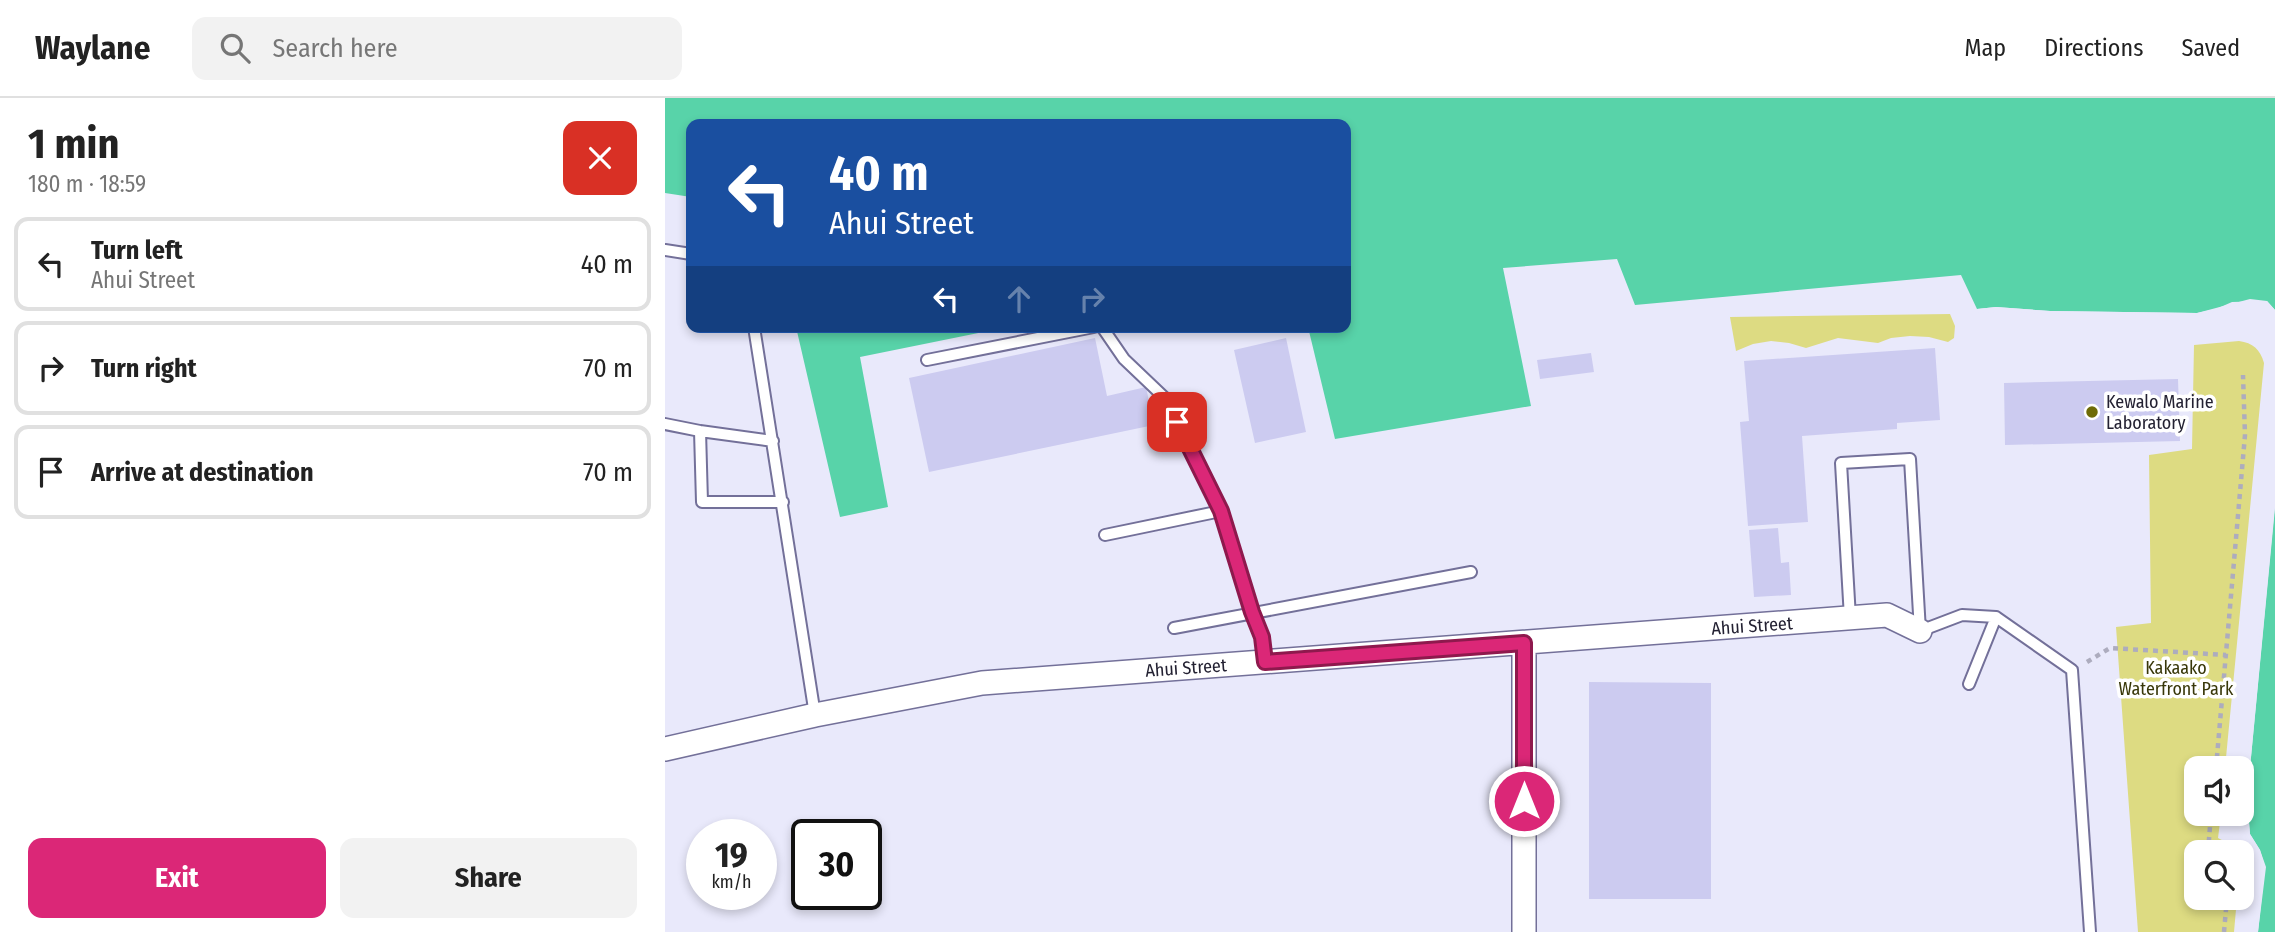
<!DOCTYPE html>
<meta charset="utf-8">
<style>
body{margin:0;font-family:"Fira Sans Condensed",sans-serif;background:#f2f2f2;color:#222;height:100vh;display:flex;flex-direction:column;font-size:26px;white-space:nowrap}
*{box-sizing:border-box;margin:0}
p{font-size:23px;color:#767676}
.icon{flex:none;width:38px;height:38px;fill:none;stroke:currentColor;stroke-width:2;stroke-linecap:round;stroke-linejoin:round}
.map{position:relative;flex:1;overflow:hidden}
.panel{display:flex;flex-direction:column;background:#fff;width:665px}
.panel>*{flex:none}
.top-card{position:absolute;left:21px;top:21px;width:665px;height:214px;border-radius:14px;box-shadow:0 4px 10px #0003;background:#1a4fa0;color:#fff;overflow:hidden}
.tools{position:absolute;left:1519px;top:658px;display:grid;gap:14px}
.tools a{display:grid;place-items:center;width:70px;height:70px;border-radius:14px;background:#fff;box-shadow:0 4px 10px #0003;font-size:35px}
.speed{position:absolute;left:21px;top:721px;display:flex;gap:14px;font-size:35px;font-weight:700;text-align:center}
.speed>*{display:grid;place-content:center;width:91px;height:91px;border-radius:50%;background:#fff;box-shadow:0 4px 10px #0003;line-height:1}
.speed small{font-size:18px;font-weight:400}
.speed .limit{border:4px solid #111;border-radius:10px;background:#fff;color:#111}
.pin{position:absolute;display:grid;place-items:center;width:60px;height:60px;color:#fff;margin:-30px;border-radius:14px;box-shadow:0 4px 10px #0006}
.me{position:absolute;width:77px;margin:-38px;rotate:0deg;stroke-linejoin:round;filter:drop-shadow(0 0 5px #0008)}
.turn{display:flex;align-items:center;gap:24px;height:147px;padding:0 28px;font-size:32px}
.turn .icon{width:91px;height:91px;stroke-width:2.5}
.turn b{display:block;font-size:49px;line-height:60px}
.lanes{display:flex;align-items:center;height:66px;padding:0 28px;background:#0003;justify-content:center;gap:35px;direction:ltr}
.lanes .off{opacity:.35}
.round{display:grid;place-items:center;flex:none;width:74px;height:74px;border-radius:14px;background:#f2f2f2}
.summary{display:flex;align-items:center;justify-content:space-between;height:119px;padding:0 28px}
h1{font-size:42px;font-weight:700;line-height:52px}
.action{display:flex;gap:14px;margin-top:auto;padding:14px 28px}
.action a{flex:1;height:80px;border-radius:14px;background:#db2777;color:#fff;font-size:28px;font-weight:700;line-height:80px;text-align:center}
.action a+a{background:#f2f2f2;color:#222}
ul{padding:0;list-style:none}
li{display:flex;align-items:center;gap:21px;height:94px;margin:0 14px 10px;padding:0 14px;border:4px solid #e0e0e0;border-radius:14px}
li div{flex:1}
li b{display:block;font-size:26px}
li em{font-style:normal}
header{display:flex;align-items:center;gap:42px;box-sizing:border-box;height:98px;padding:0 35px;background:#fff;border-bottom:2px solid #e0e0e0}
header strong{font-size:33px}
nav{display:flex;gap:38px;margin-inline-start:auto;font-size:24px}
.search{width:490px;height:63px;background:#f2f2f2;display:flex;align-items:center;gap:18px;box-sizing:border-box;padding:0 24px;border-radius:14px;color:#767676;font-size:26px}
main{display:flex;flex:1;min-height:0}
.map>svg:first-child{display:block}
.green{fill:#dddb82}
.water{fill:#58d3a9}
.pier{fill:#e9e9fb}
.building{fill:#cccbf0}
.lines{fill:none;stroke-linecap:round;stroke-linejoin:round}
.service-casing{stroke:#737099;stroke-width:14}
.minor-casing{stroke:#737099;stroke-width:26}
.path{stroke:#adacbe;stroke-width:4.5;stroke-dasharray:5 5;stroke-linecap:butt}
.service{stroke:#fff;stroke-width:10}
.minor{stroke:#fff;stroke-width:23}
.route-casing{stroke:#8e194d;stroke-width:18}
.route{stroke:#db2777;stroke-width:12}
.poi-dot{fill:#6e6b07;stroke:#fff;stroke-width:2.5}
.labels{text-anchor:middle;stroke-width:7;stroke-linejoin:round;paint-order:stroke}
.poi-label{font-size:18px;fill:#232132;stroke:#fff;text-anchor:start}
.street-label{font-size:18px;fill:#232132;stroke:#fff}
.park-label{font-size:18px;fill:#383709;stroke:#fff}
</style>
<header>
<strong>Waylane</strong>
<div class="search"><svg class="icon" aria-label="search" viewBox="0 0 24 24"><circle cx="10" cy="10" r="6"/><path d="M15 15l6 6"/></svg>Search here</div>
<nav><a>Map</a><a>Directions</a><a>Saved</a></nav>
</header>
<main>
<section class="panel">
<div class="summary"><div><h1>1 min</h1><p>180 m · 18:59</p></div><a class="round" style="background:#d93025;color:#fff"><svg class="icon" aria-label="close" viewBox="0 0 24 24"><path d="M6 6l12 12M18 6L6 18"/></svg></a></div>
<ul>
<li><svg class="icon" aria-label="left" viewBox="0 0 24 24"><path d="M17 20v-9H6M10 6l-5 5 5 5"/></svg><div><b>Turn left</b><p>Ahui Street</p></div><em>40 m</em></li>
<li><svg class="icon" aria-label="right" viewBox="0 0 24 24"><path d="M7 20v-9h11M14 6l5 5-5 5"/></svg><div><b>Turn right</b></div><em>70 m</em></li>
<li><svg class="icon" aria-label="arrive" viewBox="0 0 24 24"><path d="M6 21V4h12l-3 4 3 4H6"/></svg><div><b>Arrive at destination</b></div><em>70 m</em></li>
</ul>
<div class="action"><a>Exit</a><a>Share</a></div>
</section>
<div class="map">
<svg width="1610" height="834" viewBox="0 0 1610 834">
<rect width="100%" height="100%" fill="#e9e9fb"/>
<path class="green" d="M1285 216 1290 228 1289 240 1283 244 1264 239 1245 238 1226 240 1213 245 1173 240 1141 250 1124 245 1106 243 1088 246 1071 253 1065 219Z
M1574 243C1588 245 1595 251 1599 265L1560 670H1531V716H1556L1553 740 1568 748 1572 754H1531V800H1572L1569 834H1473L1451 529 1486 525 1484 357 1527 351 1529 247Z"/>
<path class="water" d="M0 0H1610V212L1602 203 1567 204 1551 211 1532 215 1385 213 1331 209 1312 211 1296 177 970 207 952 161 838 170 866 308 670 341 643 229H681V26H26V99L0 95Z
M131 229H343L195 259 223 409 175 419Z
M1610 410V834H1593L1600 769 1595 752 1585 736 1582 701Z"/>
<path class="pier" d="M1585 201 1602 203 1610 212V215L1600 206 1585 204 1533 218 1311 214 1312 211 1331 209 1385 213 1532 215Z
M1610 406 1582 701 1585 736 1595 752 1601 769 1593 834H1589L1597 770 1591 753 1582 737 1578 701 1607 409Z"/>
<path class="building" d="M430 240 442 298 481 289 489 327 264 374 244 280Z
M621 240 641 334 590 345 569 252Z
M1270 250 1275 322 1232 325V331L1137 338 1143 424 1083 428 1075 324 1084 323 1079 263Z
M926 255 929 274 875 281 872 262Z
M1513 281 1515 343 1340 347 1339 285Z
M1113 430 1116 465 1124 464 1126 497 1089 499 1084 432Z
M924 584 1046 585V801H924Z"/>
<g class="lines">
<defs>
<path id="service" d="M0 152 26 156
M89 229 150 617
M437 229 459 261 501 301 556 413 587 515 597 539 600 564
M262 262 429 229
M0 326 35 333 108 343
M35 333 37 404H118
M440 437 556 413
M1185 520 1176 365 1245 361 1255 533 1297 517 1331 519 1407 572 1425 834
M509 530 806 474
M1304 586 1331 519"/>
<path id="minor" d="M859 545V834
M0 651 150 617 317 585 1222 517 1255 533"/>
</defs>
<use href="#service" class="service-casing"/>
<use href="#minor" class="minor-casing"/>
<path class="path" d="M1422 564 1445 550 1561 557
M1551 670 1580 337 1578 277
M1543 754 1546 716
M1559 834 1562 800"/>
<use href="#service" class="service"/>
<use href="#minor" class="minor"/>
</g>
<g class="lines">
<defs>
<path id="route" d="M512 324 556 413 587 514 597 539 600 564 859 545V703"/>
</defs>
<use href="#route" class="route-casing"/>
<use href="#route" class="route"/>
</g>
<circle class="poi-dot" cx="1427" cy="314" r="7"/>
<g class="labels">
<g class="poi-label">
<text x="1441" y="310">Kewalo Marine<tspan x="1441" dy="21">Laboratory</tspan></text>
</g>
<g class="street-label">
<text transform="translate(1087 528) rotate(-4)" y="6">Ahui Street</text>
<text transform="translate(521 570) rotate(-4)" y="6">Ahui Street</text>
</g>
<g class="park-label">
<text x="1511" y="576">Kakaako<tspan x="1511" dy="21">Waterfront Park</tspan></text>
</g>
</g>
</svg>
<div class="tools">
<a><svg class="icon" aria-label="sound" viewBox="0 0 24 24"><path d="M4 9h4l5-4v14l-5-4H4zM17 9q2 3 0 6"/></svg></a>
<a><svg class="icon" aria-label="search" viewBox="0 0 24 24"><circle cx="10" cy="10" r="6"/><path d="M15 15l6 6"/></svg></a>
</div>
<div class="speed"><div>19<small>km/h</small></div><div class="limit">30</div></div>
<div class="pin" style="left:512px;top:324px;background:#d93025"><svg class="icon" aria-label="arrive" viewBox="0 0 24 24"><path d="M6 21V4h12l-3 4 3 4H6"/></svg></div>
<svg class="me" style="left:859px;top:703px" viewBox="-20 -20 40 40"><circle r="17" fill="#db2777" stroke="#fff" stroke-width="3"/><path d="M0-11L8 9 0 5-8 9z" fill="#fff"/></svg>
<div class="top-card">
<div class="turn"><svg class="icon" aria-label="left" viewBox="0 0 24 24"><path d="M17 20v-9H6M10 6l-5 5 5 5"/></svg><div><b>40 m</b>Ahui Street</div></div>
<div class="lanes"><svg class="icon" aria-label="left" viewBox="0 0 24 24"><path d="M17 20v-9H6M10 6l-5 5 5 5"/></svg><svg class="icon off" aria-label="ahead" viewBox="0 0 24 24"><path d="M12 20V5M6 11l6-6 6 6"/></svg><svg class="icon off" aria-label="right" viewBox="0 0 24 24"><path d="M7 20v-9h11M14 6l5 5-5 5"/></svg></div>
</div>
</div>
</main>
